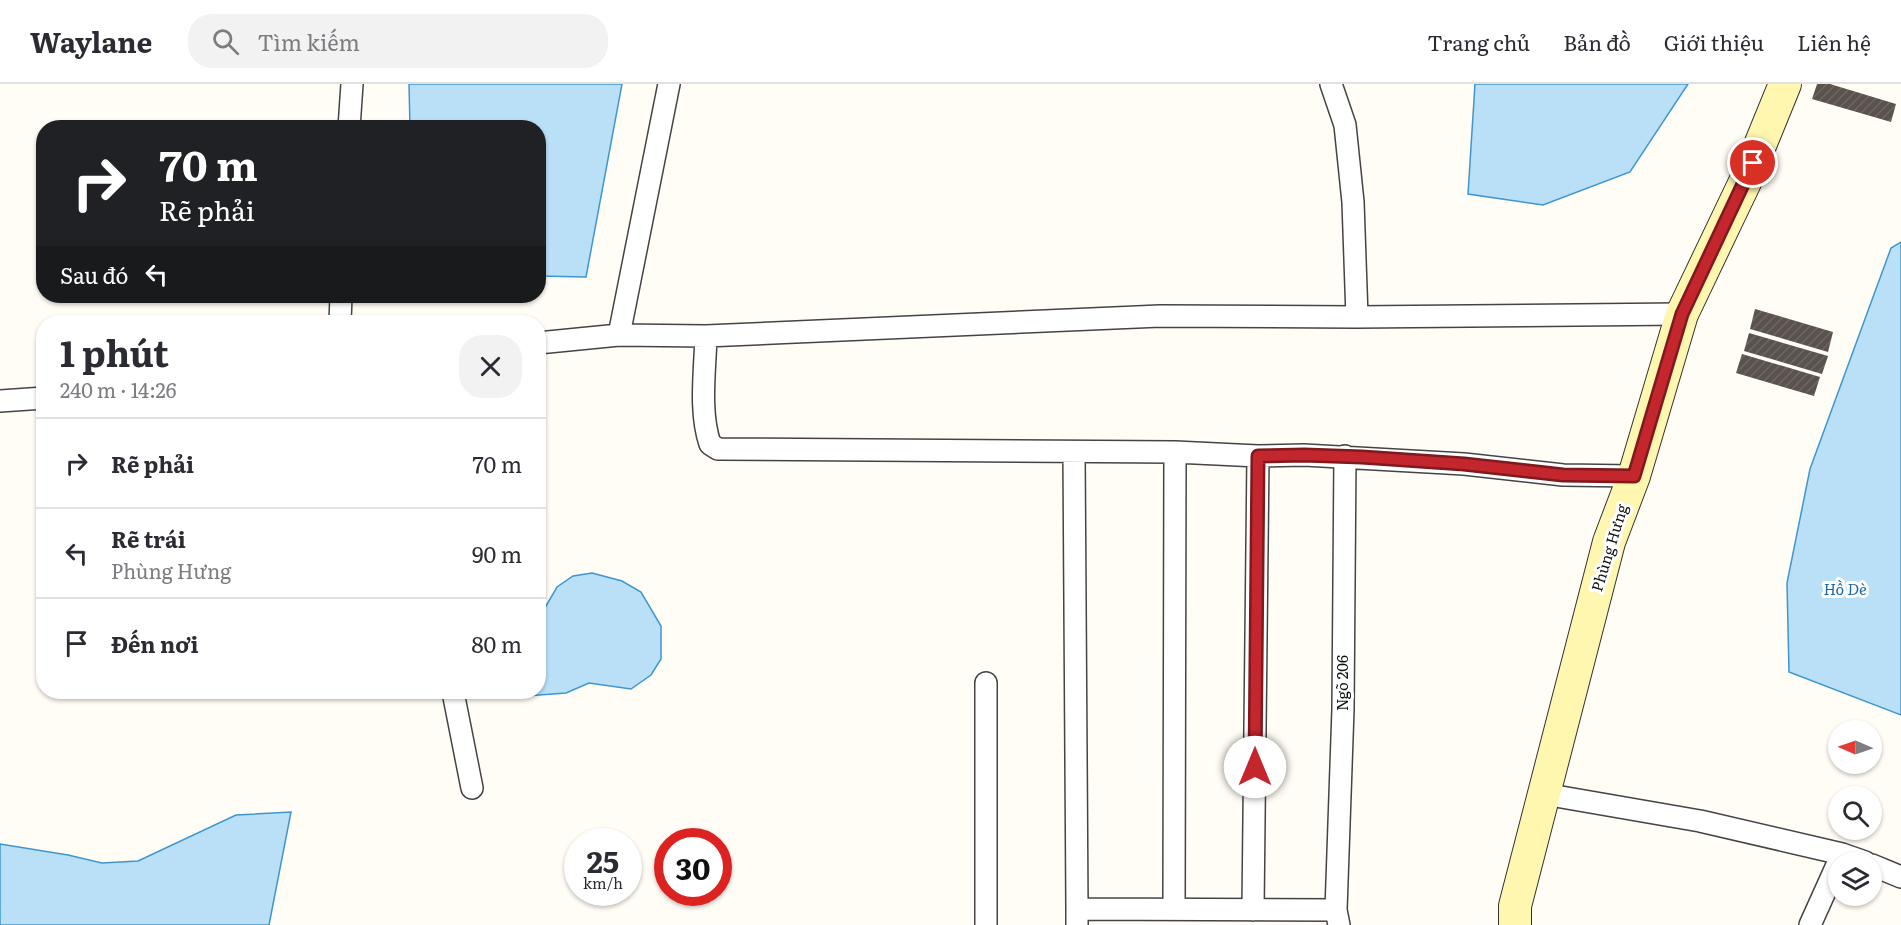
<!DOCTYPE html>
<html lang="vi">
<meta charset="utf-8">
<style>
body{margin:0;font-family:Literata,serif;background:#f2f2f3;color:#2b2b33;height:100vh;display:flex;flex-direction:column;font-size:22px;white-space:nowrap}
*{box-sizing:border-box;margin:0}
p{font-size:20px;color:#7c7c81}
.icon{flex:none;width:33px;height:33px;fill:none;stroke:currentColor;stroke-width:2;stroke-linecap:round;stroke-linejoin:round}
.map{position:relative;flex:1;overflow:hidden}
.drawer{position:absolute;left:36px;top:231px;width:510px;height:384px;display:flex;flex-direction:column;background:#fff;border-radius:24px;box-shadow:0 2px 4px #0004}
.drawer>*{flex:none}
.top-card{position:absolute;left:36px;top:36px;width:510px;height:183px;border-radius:24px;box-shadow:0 2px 4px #0004;background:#202124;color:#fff;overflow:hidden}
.needle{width:39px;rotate:272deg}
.controls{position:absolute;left:1828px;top:636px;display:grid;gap:12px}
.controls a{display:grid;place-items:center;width:54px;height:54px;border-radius:50%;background:#fff;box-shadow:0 2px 4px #0004;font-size:30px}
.speed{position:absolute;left:564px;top:744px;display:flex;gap:12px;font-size:30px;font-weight:700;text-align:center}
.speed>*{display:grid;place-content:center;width:78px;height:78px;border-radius:50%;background:#fff;box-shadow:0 2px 4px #0004;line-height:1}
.speed small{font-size:15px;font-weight:400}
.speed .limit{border:9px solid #d22;background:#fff;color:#111}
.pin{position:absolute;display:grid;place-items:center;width:51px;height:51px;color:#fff;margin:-26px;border:3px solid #fff;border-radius:50%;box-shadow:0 2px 6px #0007}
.me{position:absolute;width:66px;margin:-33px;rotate:0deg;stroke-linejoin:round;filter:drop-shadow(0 0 4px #0008)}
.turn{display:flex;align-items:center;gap:21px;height:126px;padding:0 24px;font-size:27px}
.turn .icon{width:78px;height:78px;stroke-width:2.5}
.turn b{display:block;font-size:42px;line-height:51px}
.then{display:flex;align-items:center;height:57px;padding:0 24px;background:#0003;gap:12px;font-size:22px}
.round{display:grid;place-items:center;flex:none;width:63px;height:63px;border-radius:24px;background:#f2f2f3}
.headline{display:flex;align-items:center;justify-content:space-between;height:102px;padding:0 24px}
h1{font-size:36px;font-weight:700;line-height:45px}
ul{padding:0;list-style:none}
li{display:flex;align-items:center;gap:18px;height:90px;padding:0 24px;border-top:2px solid #e1e1e2}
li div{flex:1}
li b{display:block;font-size:22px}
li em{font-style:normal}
header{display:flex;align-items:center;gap:36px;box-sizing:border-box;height:84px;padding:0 30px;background:#fff;border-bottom:2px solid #e1e1e2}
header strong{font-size:28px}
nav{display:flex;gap:33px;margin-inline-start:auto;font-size:21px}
.search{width:420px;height:54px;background:#f2f2f3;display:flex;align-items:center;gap:15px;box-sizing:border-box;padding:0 21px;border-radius:24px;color:#7c7c81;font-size:22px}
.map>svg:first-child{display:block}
.water{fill:#b9e0f7;stroke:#3f96cf;stroke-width:1.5}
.building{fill:url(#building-hatch)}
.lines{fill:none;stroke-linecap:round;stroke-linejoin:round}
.street-casing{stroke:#444;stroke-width:24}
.secondary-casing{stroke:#333;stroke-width:34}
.street{stroke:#fff;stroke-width:21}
.secondary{stroke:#fff6b0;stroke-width:32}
.route-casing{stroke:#7f191e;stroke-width:15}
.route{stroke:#c4262e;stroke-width:10}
.labels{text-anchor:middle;stroke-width:6;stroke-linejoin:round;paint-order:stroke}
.street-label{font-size:15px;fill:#111;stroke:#fff}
.water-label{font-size:16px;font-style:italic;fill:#1768a6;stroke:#fff}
</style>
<header>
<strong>Waylane</strong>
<div class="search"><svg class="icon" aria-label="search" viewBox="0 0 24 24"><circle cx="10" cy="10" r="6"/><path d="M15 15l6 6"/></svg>Tìm kiếm</div>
<nav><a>Trang chủ</a><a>Bản đồ</a><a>Giới thiệu</a><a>Liên hệ</a></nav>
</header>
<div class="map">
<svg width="1901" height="841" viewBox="0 0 1901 841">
<defs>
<pattern id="building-hatch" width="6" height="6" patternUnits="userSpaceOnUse" patternTransform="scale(1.5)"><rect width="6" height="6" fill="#5a524d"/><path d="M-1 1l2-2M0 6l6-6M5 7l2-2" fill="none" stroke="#6d6662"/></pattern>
</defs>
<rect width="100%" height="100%" fill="#fffdf5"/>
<path class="water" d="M409 0H622L586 193 539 192 538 44 410 43Z
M1475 0H1688L1630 88 1543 121 1468 110Z
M1901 158V631L1789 588 1787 499 1810 385 1891 164Z
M592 489 622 497 641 508 661 542V575L651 591 631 605 589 599 566 609 526 612 525 608H538L539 534 557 503 573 492Z
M291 728 269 841H0V760L68 771 102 779 138 777 236 731Z"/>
<path class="building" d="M1817 0H1830L1896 20 1891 38 1812 15Z
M1755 225 1833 248 1828 268 1750 245Z
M1749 249 1828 272 1822 290 1744 267Z
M1742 270 1820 293 1814 312 1736 289Z"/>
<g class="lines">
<defs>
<path id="street" d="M1331 0 1345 41 1353 118 1357 233
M349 44 352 0
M340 238 341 212
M619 251 669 0
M706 252C705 287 699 327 710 360L718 365 1175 368 1258 372 1304 371 1464 380 1563 391 1634 392
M538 259 619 251 706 252 1160 232 1357 233 1682 230
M0 317 44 314
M1074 368 1077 825
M453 608 472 704
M1544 710 1700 737 1842 770
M1872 781 1901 793
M1174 825 1175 368
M1253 826 1258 372
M1336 826 1343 625 1345 372
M986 841V599
M1077 841V825L1336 826 1339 841
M1810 841 1842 770 1865 778"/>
<path id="secondary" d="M1515 841V822L1609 458 1634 392 1682 230 1745 98 1785 0"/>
</defs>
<use href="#street" class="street-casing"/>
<use href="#secondary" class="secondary-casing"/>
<use href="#street" class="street"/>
<use href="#secondary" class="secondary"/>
</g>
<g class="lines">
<defs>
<path id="route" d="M1255 683 1258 372 1304 371 1362 373 1464 380 1563 391 1634 392 1682 230 1753 79"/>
</defs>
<use href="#route" class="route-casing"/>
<use href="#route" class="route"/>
</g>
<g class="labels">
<g class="street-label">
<text transform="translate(1610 464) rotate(-73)" y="5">Phùng Hưng</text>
<text transform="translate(1343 599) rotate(-90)" y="5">Ngõ 206</text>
</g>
<g class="water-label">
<text x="1845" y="511">Hồ Dè</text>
</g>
</g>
</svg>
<div class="controls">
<a><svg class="needle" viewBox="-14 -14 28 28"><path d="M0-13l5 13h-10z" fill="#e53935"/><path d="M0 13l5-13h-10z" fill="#7c7c81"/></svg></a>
<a><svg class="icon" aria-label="search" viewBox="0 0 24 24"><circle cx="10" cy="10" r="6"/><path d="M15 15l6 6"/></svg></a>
<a><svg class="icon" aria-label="layers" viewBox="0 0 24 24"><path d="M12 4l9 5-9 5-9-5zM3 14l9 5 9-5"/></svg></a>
</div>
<div class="speed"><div>25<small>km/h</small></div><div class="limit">30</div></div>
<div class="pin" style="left:1753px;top:79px;background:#d93025"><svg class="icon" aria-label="arrive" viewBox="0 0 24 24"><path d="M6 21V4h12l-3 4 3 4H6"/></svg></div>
<svg class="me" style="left:1255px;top:683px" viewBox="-20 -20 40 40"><circle r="19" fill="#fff"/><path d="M0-13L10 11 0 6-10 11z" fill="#c4262e"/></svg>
<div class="top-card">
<div class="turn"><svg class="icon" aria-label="right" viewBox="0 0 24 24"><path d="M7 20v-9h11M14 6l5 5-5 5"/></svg><div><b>70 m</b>Rẽ phải</div></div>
<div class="then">Sau đó<svg class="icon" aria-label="left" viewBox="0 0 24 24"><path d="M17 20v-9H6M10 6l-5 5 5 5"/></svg></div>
</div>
<section class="drawer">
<div class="headline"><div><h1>1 phút</h1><p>240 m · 14:26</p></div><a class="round"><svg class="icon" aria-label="close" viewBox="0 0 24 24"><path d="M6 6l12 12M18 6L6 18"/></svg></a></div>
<ul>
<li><svg class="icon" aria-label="right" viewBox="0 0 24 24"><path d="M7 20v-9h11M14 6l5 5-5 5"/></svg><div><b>Rẽ phải</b></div><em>70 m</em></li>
<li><svg class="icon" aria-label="left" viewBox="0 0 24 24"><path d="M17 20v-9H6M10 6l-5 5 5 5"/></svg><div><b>Rẽ trái</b><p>Phùng Hưng</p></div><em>90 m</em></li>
<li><svg class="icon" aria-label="arrive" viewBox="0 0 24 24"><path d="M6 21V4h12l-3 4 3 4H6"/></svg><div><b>Đến nơi</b></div><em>80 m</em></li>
</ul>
</section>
</div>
